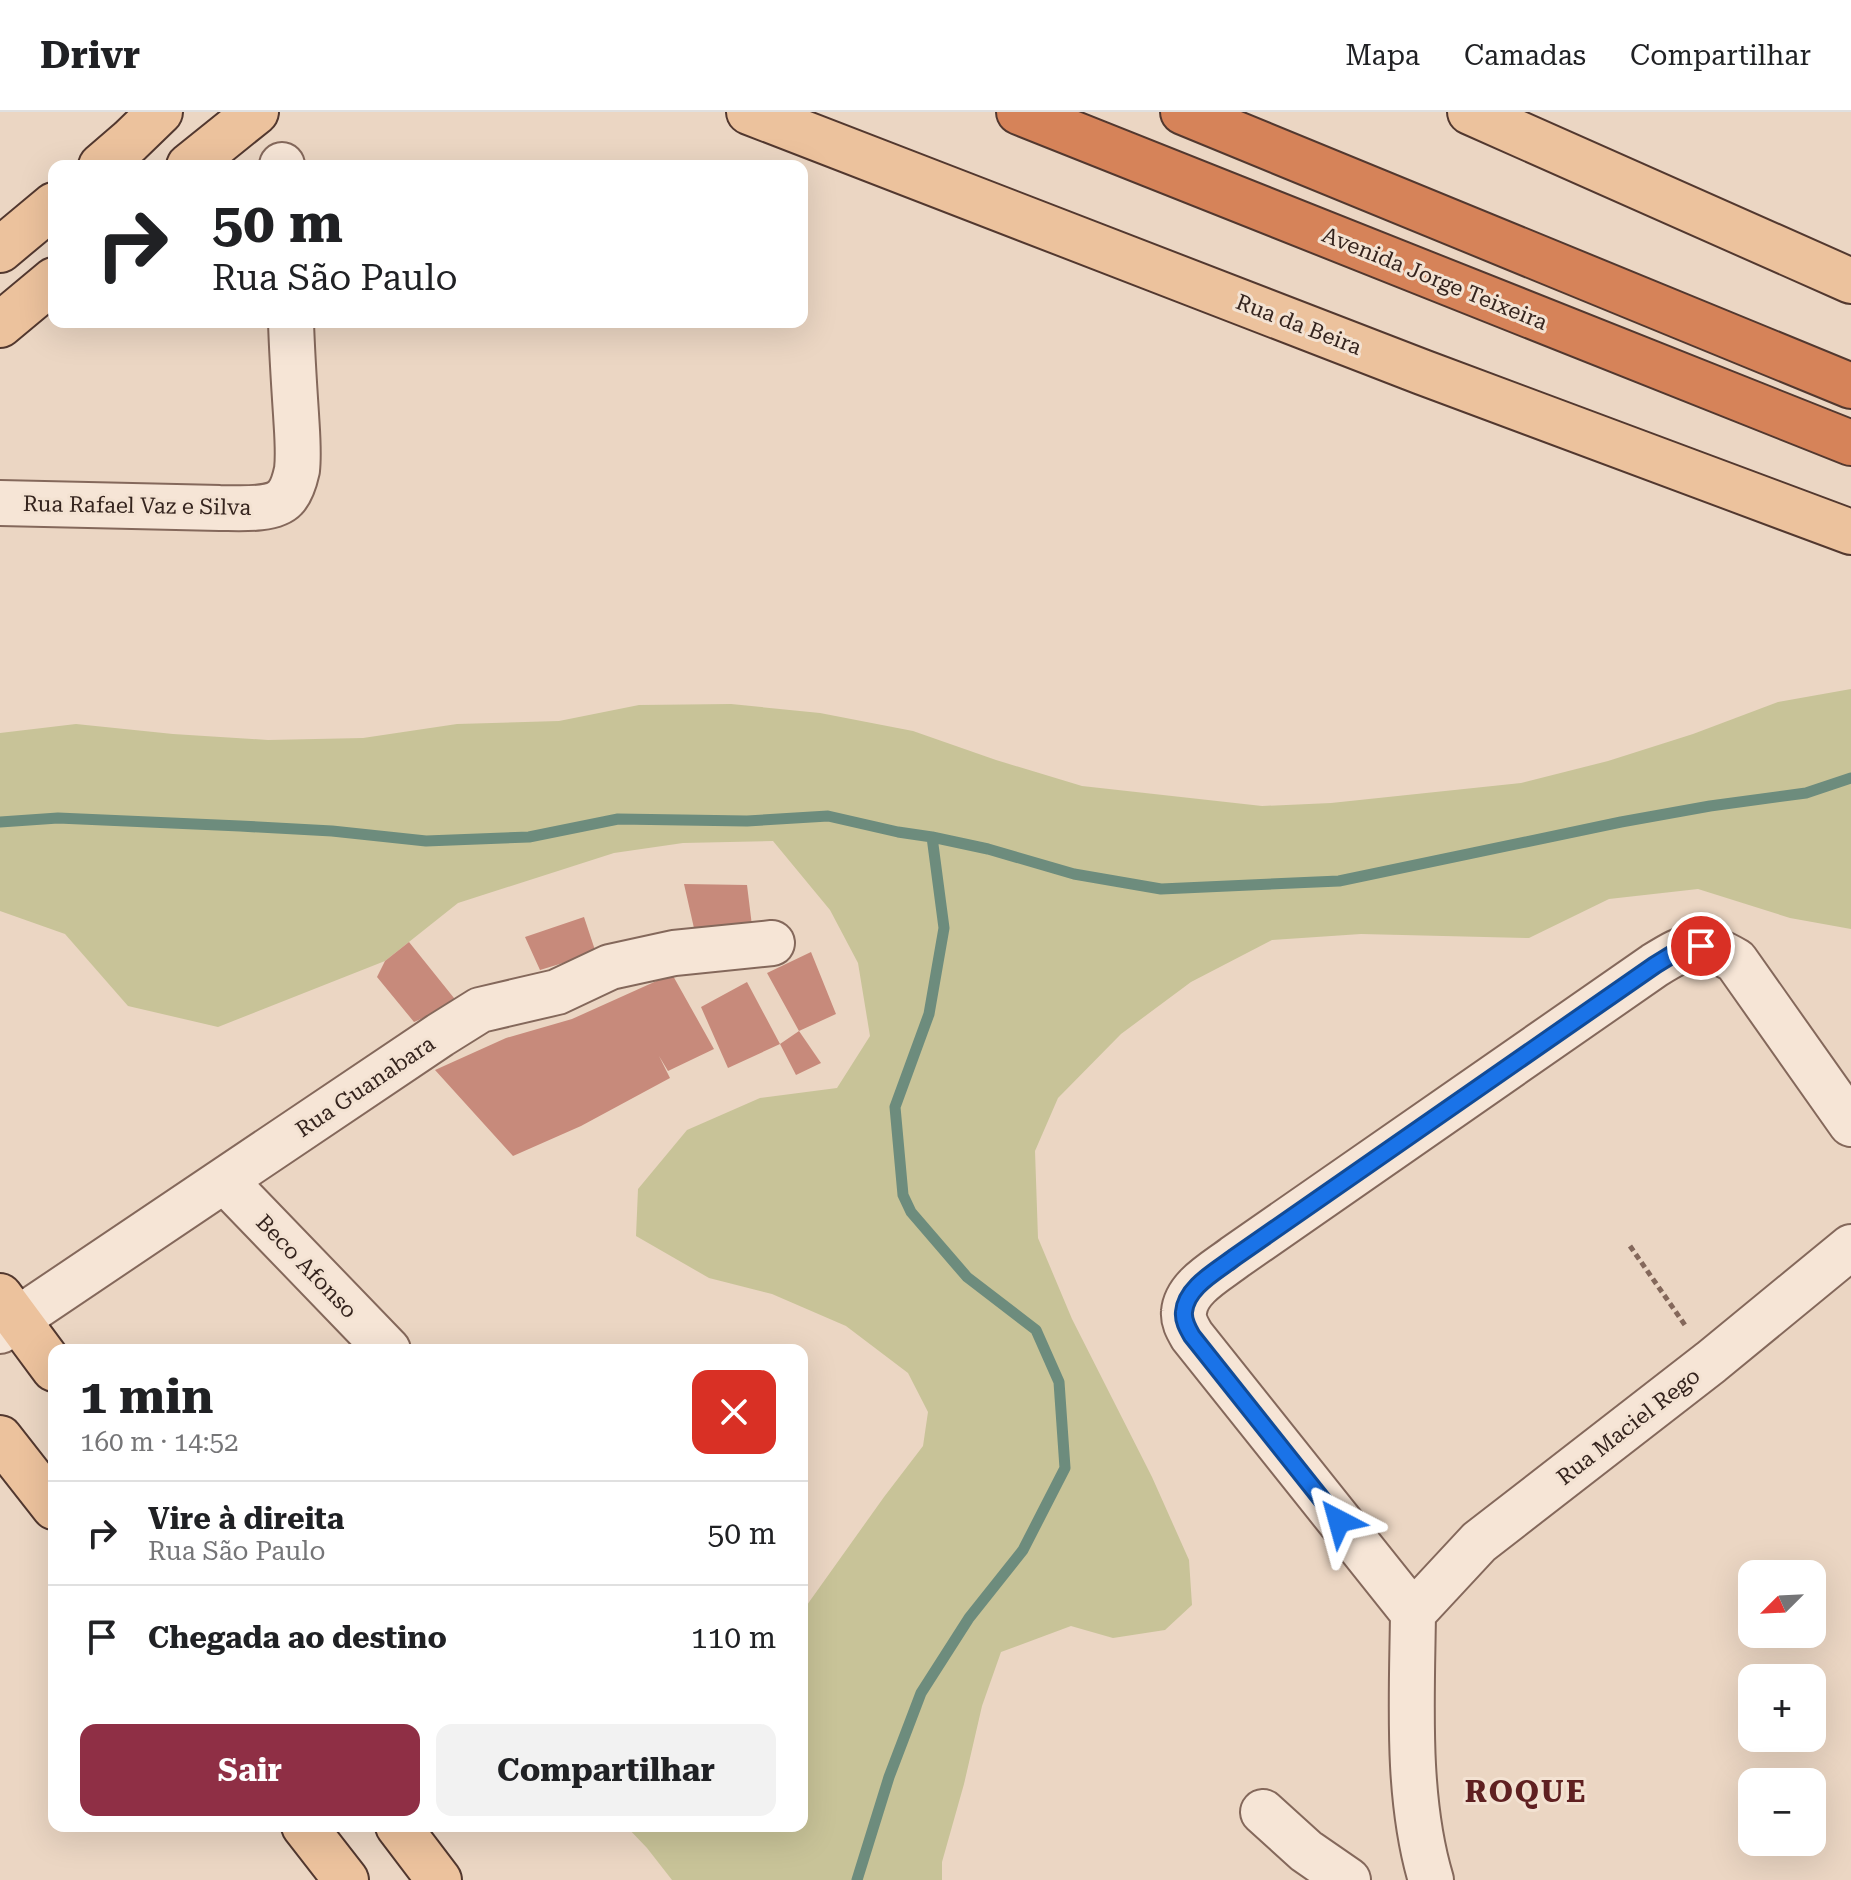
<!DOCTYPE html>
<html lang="pt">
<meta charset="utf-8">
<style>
body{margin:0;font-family:"Roboto Serif",serif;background:#f2f2f2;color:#202124;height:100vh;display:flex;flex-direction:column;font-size:30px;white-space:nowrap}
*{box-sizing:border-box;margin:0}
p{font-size:26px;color:#757577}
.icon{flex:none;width:44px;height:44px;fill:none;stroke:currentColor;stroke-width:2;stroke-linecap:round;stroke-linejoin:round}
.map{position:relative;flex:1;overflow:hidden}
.sheet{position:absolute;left:48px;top:1232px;width:760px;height:488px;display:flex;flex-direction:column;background:#fff;border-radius:16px;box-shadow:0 8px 32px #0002}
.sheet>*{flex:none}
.guide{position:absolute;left:48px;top:48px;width:760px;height:168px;border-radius:16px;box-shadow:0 8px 32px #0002;background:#fff;color:#202124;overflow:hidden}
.needle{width:52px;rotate:246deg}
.fabs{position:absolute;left:1738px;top:1448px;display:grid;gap:16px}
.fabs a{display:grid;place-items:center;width:88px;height:88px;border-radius:16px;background:#fff;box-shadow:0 8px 32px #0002;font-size:40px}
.pin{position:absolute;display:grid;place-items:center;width:68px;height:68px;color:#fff;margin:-34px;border:4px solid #fff;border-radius:50%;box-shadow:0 2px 8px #0007}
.me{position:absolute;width:88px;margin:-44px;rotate:321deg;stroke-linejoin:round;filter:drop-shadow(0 0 6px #0008)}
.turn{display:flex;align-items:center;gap:28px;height:168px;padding:0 32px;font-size:36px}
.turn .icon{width:104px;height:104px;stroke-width:2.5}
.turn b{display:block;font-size:56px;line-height:68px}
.round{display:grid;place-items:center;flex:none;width:84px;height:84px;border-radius:16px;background:#f2f2f2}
.head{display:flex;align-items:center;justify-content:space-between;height:136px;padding:0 32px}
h1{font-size:48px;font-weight:700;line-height:60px}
.primary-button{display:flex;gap:16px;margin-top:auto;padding:16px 32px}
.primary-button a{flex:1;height:92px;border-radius:16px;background:#8f2f45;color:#fff;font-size:32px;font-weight:700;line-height:92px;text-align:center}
.primary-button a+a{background:#f2f2f2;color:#202124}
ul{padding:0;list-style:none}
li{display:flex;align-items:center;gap:24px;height:104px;padding:0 32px;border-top:2px solid #e0e0e0}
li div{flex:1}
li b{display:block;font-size:30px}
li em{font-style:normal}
header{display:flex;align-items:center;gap:48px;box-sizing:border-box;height:112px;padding:0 40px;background:#fff;border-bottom:2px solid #e0e0e0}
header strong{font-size:38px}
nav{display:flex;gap:44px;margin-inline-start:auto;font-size:28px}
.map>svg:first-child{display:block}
.green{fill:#c8c398}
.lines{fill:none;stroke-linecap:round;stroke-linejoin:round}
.stream{stroke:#6d8c7d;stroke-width:11}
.building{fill:#c78a7b}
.minor-casing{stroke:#84685b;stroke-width:48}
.major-casing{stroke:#52382f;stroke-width:48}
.highway-casing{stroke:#52382f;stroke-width:48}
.path{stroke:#84685b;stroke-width:5;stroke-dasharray:6 4;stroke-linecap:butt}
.minor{stroke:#f6e5d6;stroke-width:44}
.major{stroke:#ecc29d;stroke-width:44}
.highway{stroke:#d68359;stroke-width:44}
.route-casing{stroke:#114b97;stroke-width:20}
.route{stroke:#1a73e8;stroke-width:14}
.labels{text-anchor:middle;stroke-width:6;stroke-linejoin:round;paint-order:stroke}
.street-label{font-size:22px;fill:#35241e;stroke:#f3e2d2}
.district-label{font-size:30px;font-weight:bold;letter-spacing:2px;fill:#5f2021;stroke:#f3e2d2}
</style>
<header>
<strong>Drivr</strong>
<nav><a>Mapa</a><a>Camadas</a><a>Compartilhar</a></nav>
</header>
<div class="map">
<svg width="1851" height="1768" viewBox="0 0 1851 1768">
<rect width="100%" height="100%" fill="#ebd6c3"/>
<path class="green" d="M1851 577V817L1790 806 1698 777 1609 787 1529 826 1361 822 1272 828 1191 870 1121 922 1058 986 1035 1039 1038 1126 1072 1207 1152 1365 1189 1448 1192 1493 1165 1518 1113 1526 1071 1514 1001 1540 982 1594 964 1672 942 1750V1768H672L647 1736 626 1714H802V1500L884 1385 923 1334 928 1300 908 1261 846 1214 772 1182 709 1166 636 1124 638 1077 687 1018 760 986 837 976 870 924 858 851 830 798 773 729 683 731 614 741 458 791 385 849 218 915 128 894 65 822 0 799V621L76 612 173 622 268 628 363 626 457 612 559 609 639 593 731 592 820 601 913 619 996 648 1082 674 1262 694 1331 691 1521 671 1608 649 1693 622 1778 590Z"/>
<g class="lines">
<path class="stream" d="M0 710 58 706 240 714 332 719 426 729 529 725 618 707 747 709 828 704 898 720 932 725 988 737 1074 762 1161 777 1339 769 1621 710 1710 694 1806 681 1851 666
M857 1768 889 1665 921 1581 969 1506 1023 1438 1065 1356 1059 1270 1036 1218 967 1165 911 1100 903 1083 895 995 929 902 944 816 932 725"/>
</g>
<path class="building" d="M684 772 747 773 753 822 696 825Z
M584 805 596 841 540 858 525 825Z
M409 830 458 891 414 910 377 865 385 849Z
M811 840 836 902 799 919 767 861Z
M672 862 714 937 668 959 659 944 670 966 581 1014 513 1044 435 958 506 926 572 907Z
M747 870 780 932 728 956 701 895Z
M799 919 821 951 796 963 780 932Z"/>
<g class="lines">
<defs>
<path id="minor" d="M282 53V54
M0 391 220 396C237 396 273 399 285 386 292 379 295 367 297 358 299 340 297 320 296 302 294 272 292 241 291 210
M225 1069 388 1238
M0 1219 440 923 480 898 557 880 610 855 674 841 772 831
M1413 1501 1192 1224C1188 1217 1183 1209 1184 1200 1186 1175 1217 1159 1235 1145L1655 853C1689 832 1699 827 1736 849L1851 1012
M1413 1501 1479 1430 1711 1250 1851 1135
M1413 1501C1412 1587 1406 1685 1431 1768
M1263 1700 1306 1739 1348 1768"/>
<path id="major" d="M749 0 1422 260 1851 420
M1470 0 1851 169
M101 54 130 29 160 0
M189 54 256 0
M0 138 54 93
M0 213 54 168
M0 1184 54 1257
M0 1326 54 1395
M304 1714 346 1768
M398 1714 439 1768"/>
<path id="highway" d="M1019 0 1851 331
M1183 0 1851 274"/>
</defs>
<use href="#minor" class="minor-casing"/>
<use href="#major" class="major-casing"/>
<use href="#highway" class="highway-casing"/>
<path class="path" d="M1630 1134 1687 1216"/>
<use href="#minor" class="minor"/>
<use href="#major" class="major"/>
<use href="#highway" class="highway"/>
</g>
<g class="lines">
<defs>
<path id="route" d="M1339 1409 1192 1224C1188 1217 1183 1209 1184 1200 1186 1175 1217 1159 1235 1145L1655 853 1681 837 1701 834"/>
</defs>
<use href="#route" class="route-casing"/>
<use href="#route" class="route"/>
</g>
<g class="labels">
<g class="street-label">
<text transform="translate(1435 166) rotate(22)" y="8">Avenida Jorge Teixeira</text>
<text transform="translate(1299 212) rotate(21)" y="8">Rua da Beira</text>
<text transform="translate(137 393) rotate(1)" y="8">Rua Rafael Vaz e Silva</text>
<text transform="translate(365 974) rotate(-34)" y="8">Rua Guanabara</text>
<text transform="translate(307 1154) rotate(46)" y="8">Beco Afonso</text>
<text transform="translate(1628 1314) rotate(-38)" y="8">Rua Maciel Rego</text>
</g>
<g class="district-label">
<text x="1526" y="1690">ROQUE</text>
</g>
</g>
</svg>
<div class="fabs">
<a><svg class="needle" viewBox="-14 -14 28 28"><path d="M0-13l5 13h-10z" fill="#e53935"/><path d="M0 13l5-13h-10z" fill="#757577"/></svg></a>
<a>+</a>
<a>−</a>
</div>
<div class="pin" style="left:1701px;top:834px;background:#d93025"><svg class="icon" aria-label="arrive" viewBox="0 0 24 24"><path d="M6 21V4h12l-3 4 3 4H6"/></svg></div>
<svg class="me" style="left:1339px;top:1409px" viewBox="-20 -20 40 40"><path d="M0-17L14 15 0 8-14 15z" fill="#1a73e8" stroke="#fff" stroke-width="4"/></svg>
<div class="guide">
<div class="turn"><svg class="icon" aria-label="right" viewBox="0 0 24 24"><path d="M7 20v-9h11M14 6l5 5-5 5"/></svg><div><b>50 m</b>Rua São Paulo</div></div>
</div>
<section class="sheet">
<div class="head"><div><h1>1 min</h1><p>160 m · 14:52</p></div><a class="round" style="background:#d93025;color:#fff"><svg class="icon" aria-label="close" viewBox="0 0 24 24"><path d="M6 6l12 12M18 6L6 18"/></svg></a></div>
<ul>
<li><svg class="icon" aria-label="right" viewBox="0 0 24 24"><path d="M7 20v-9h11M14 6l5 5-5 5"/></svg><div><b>Vire à direita</b><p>Rua São Paulo</p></div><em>50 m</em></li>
<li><svg class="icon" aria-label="arrive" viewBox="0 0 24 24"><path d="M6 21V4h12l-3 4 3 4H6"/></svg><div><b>Chegada ao destino</b></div><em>110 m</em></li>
</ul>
<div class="primary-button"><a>Sair</a><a>Compartilhar</a></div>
</section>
</div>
